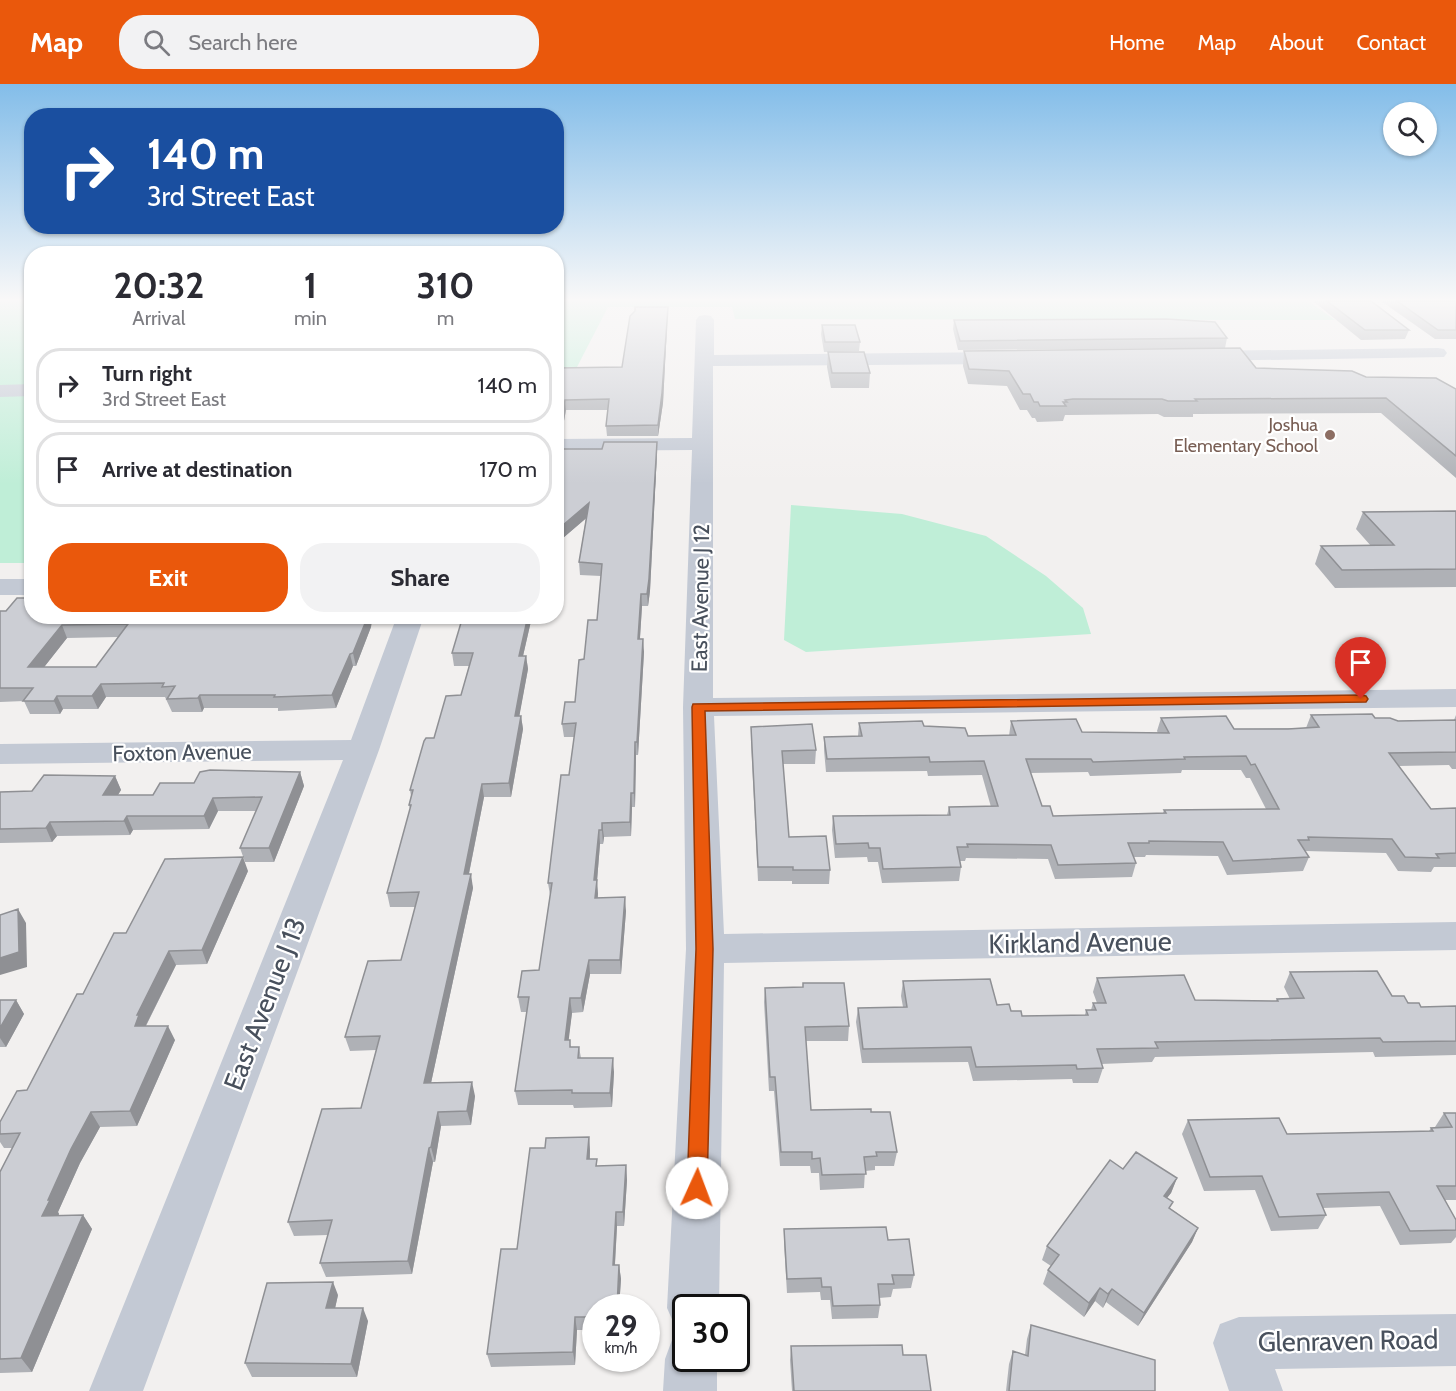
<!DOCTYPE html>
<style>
body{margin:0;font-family:Cabin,sans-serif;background:#f2f2f3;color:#2b2b33;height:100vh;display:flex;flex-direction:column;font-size:22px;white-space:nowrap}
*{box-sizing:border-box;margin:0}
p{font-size:20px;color:#7c7c81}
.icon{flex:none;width:33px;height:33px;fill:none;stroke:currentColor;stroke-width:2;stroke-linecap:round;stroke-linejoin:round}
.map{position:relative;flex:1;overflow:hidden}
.drawer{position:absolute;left:24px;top:162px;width:540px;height:378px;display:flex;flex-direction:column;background:#fff;border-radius:24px;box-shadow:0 2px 4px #0004}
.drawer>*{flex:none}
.guide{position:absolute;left:24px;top:24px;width:540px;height:126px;border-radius:24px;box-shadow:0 2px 4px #0004;background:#1a4fa0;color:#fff;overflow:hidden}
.tools{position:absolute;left:1383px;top:18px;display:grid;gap:12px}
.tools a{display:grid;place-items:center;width:54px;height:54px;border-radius:50%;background:#fff;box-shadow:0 2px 4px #0004;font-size:30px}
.speed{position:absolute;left:582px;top:1210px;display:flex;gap:12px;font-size:30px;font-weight:700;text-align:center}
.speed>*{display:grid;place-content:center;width:78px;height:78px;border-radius:50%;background:#fff;box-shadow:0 2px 4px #0004;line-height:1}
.speed small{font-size:15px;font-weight:400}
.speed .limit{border:3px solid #111;border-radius:9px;background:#fff;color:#111}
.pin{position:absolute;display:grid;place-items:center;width:51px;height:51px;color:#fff;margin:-62px -26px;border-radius:50% 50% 50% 0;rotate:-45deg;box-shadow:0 0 6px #0007}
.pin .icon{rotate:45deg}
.me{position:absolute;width:66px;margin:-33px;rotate:2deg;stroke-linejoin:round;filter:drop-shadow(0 0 4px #0008)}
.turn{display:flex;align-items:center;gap:21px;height:126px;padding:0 24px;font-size:27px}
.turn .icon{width:78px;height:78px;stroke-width:2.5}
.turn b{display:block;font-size:42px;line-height:51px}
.eta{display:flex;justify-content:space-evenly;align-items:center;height:102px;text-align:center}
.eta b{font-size:36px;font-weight:700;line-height:42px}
.action{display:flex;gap:12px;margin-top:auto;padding:12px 24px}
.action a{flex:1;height:69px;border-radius:24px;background:#ea580c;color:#fff;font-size:24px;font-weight:700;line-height:69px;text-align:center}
.action a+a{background:#f2f2f3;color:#2b2b33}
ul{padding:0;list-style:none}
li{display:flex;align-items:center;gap:18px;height:75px;margin:0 12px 9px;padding:0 12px;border:3px solid #e1e1e2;border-radius:24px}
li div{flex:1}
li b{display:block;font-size:22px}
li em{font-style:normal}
header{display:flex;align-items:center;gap:36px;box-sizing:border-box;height:84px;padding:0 30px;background:#ea580c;color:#fff}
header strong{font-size:28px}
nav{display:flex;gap:33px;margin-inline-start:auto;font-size:21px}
.search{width:420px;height:54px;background:#f2f2f3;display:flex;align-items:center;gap:15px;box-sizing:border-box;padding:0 21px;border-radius:24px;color:#7c7c81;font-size:22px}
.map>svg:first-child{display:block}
.green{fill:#bfeed7}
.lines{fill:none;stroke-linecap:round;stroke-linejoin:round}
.minor{fill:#c3c9d4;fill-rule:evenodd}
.wall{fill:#afb1b6;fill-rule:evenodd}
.shaded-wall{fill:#8f9094}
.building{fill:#ccced4;stroke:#8f9094;stroke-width:1.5;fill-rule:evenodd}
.route{fill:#ea580c;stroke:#983908;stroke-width:1.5}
.education-dot{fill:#8d6e63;stroke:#fff;stroke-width:2}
.labels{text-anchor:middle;stroke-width:4.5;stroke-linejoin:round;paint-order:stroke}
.far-education-label{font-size:18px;fill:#785e54;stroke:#fff;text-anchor:end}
.street-label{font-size:22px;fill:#48505c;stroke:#fff}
.near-street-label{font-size:27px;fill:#48505c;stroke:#fff}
</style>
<header>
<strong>Map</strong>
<div class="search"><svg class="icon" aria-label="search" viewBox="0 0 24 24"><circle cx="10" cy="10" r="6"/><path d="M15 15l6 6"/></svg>Search here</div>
<nav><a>Home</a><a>Map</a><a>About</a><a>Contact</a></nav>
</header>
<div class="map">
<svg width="1456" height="1307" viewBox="0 0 1456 1307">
<rect width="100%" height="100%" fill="#f2f0ef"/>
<path class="green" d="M0 217H31V479H0Z
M557 217H1308L1335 236 735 235 732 223H608L577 283 557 285Z
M791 421 902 430 986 452 1046 492 1083 524 1091 550 806 568 784 556Z"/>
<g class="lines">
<path class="minor" d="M705 231 711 232 714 236V271L1005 268 1011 270 1014 274 1011 278 1005 280 713 282V614L1456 605V623L714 632 724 850 1456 838V866L724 879 719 1224H686V1247L675 1242 667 1224 686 865 683 623 692 366 556 367V355L692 354 696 236 699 232Z
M1438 264 1444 265 1447 269 1444 273 1202 277 1196 276 1193 272 1196 268 1202 267Z
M32 300V312L0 313V301Z
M0 495H32V511H0Z
M397 532H424L379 666 143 1307H89L343 676 0 680V660L351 656Z
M1456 1230V1282L1275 1285 1283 1307H1229L1213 1259 1220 1240 1239 1233Z
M686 1251V1275H717V1307H663L665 1275 672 1256Z"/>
</g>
<path class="wall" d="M1313 217H1371L1409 246 1405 255 1361 256Z
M1381 217H1456V255H1435Z
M668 223 663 319 658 352H607L606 342 608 326H566L561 353 556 284 622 283Z
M954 236 1227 254 1225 264 958 266 953 245Z
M822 241 860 258 859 267 824 268 821 250Z
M964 267 1256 284 1366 293 1456 305V394L1381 329 1199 330H1193V333H1164L1158 330 1070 331H1065L1063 337 1037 338 1035 334H1032L1027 326H1020L1007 302 968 300 963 282Z
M828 268 870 289 869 304H831L827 283Z
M556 358 557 365 657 369 650 507 648 522H642L640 555 644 568 638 671H636L635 723H632L631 752 604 753 603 760H600L597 797 598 814 626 827 621 890H590L583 928 572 929 568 956 571 963H579L581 974 614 988 612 1023 574 1024 573 1021H518L515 1007 527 928H521L518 913 539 886 550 811 548 799 569 691 574 653H564L562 640 575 618 584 575 597 536 601 492 580 491 579 478 586 434 556 460Z
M1456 427V503L1335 504 1315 480 1321 462H1371L1356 445 1363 428Z
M0 527 32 532 371 543 356 582H353L336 624 278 627V624H204L202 628H172L165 613H106L98 625H63L60 630H30L24 617 0 618ZM118 553 96 583H44L67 554Z
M531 537 523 572H526L528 585 519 632H521L523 645 511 713H484L469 790 473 804 431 999 475 1012 471 1041 441 1042 435 1078H433L412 1190 326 1193 320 1179 328 1151 294 1152 288 1138 361 1024 376 966 350 967 345 953 401 876 408 850 415 823H390L387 809 410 725 409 721 411 712 410 706 434 654 461 611 469 582H454L452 569Z
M1311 631 1375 634 1398 637 1454 636 1456 631V685H1452L1449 681 1399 682 1431 725 1456 724V783H1434L1431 788 1398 787 1386 769 1305 767 1309 773 1303 787 1227 791 1218 772 1146 771 1145 773H1134L1136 779 1132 793 1055 795 1048 775 966 774 965 777H960L961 783 959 797 882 799 878 778H868L867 773 835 774 832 746 833 732 947 731 949 723H991L982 691 928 692 927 687 826 688 824 666V653L858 652 859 639 924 642 968 652H1009L1011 637 1082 648 1158 649 1157 647 1161 634 1234 645 1306 644ZM1182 686H1241L1246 694H1250L1266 725 1164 726 1163 729 1053 732 1042 722 1030 689 1088 688 1090 692 1181 689Z
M751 643 816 666 815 680H783L789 753 830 786 829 800H792V797H758L751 657Z
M300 688 304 702 274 778H245L240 764 256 727H218L209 745 133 746 130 751 57 752 52 758 0 759V708L32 707 115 692 121 706 118 711H153L194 699Z
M248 787 207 880 176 881 146 942 175 956 137 1042 100 1043 80 1079 58 1128 59 1130 58 1132 83 1131 92 1145 32 1288 0 1289V1088L13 1064H4L0 1058V1038L27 1006 83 910 126 849Z
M1290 888 1392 912 1421 923 1456 922V971L1375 973 1373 968 1155 973 1152 978 1101 980 1103 984 1098 999H1073L1072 995 973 997 968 978 862 979 856 938 858 924 903 923 901 912 903 897 997 921 1022 932 1085 931 1086 926H1091L1093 919H1097L1093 908 1097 894 1195 916 1276 917 1277 915H1290L1284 903Z
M803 899 849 942 848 957H806L811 1026 871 1028 897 1068 894 1082H875V1086L865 1087 864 1104 820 1106 819 1089H811L810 1082H780L774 1007H769L764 918 765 904H803Z
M0 916H16L24 930 6 963H0Z
M1444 1029H1456V1116H1445L1456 1136V1153L1451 1159 1400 1161 1380 1122 1323 1124 1326 1131 1318 1145 1271 1147 1255 1106 1204 1107 1182 1050 1188 1036 1287 1050 1429 1047 1431 1044 1435 1043Z
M589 1053 590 1067V1075H597V1082L626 1081 627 1096 624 1142H617L615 1181H619L621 1195 619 1224H596V1246H577L575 1281 491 1283 487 1270 545 1064Z
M1177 1094 1171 1109 1166 1114 1170 1124 1198 1144 1192 1158 1138 1242 1106 1218 1103 1224 1095 1217 1084 1233 1043 1200 1048 1186 1051 1182 1042 1176 1047 1162Z
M784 1145 888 1156 914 1191 911 1204 893 1205 891 1213 879 1214 880 1221 878 1234 832 1235 830 1216H821L820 1208 787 1209 784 1159Z
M338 1211 335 1224 368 1237 357 1293H252L245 1279Z
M1031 1241 1155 1307H1006L1009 1280 1013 1267 1025 1271 1027 1255Z
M791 1262 903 1271 931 1307H792L790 1276Z"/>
<path class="shaded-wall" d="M668 223 663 319 658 352V341Z
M565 316 566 326 561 353 556 354V343Z
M657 358V369L650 507 648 522 647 510Z
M589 419 590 431 556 460V447Z
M641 510 642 522 639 568 638 555Z
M368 532H373L371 543 356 582 353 569Z
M528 532H530L531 537 520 585 519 572Z
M62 541 67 554 34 596 28 583Z
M643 555 644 568 638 671 637 658Z
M350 570 353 582 336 624 332 611Z
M526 572 528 585 517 645 515 632Z
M101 600 106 613 98 625 92 612Z
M200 611 204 624 202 628 198 614Z
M57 612 63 625 60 630 54 617Z
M521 632 523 645 511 713 509 699Z
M635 658 636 671 635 723 634 709Z
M300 688 304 702 274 778 269 764Z
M115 692 121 706 109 725 103 711Z
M482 700 484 713 466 804 464 790Z
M631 709 632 723 631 752 630 738Z
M213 714 218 727 209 745 204 732Z
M127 732 133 746 130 751 124 737Z
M50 738 57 752 52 758 46 744Z
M602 739 604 753 603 760 602 746Z
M599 746 600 760 597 797 598 810 596 828 594 796Z
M243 773 248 787 207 880 202 866Z
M471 790 473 804 428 1013 424 999Z
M625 813 626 827 621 890 620 876Z
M18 825 26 839 27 883 0 891V874Z
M169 867 176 881 145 943 135 942 137 931Z
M589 876 590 890 583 928 581 914Z
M570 914 572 929 567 970 565 956Z
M16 916 24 930 6 963 0 954V944Z
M168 942 175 956 137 1042 130 1027Z
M613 974 614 988 612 1023 610 1009Z
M472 998 475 1012 471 1041 467 1027Z
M91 1028 100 1043 80 1079 58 1128 59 1130 52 1146 42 1132 48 1116 71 1065Z
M438 1028 441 1042 435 1078 431 1063Z
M589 1053 590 1067 589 1089 587 1075Z
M429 1064 433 1078 412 1190 408 1177Z
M626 1081 627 1096 624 1142 623 1128Z
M1177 1094 1171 1109 1158 1126 1164 1112Z
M616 1128 617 1142 614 1195 613 1181Z
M83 1131 92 1145 32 1288 21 1274Z
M1198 1144 1192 1158 1138 1242 1144 1229Z
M619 1181 621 1195 619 1224H617Z
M333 1198 338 1211 332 1238 326 1224Z
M1100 1204 1095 1217 1084 1233 1089 1219Z
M1112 1205 1106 1218 1103 1224 1108 1210Z
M363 1224 368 1237 357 1293 351 1280Z
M575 1233 577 1246 575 1281 573 1268Z"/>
<path class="building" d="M1327 217H1371L1409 246H1365Z
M1397 217H1456V246H1438Z
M635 223H668L662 309 658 341 606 342 609 315 565 316 560 342 556 343V284L622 283 630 232 635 227Z
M1166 235 1215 238 1227 254 960 257 954 236Z
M822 241H855L860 258H825Z
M1240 264 1256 284 1352 287 1366 293 1436 294 1456 305V372L1386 314 1203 315H1195L1197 317H1168L1162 315H1073L1065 316 1067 318H1063L1066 322H1040L1038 318H1034L1030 310H1023L1009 287 969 285 964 267Z
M828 268H864L870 289H832Z
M604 358H657L649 495 647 510H641L638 555H643L637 658H635L634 709H631L630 738 602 739V746H599L594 796H597L595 814 625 813 620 876H589L581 914H570L565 956H570V963H579L578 974H613L610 1009H572V1006L515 1007 529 913H518L522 887 539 886 552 799H548L561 691H569L576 639 562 640 565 618H575L579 576 584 575 588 536H597L602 480 579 478 589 419 556 447V365H602Z
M1456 427V485L1342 486 1321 462 1394 461 1363 428Z
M17 514H32V532H368L353 569 350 570 332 611 274 613 275 611H200L198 614 167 615 175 602 162 603 164 599 101 600 92 612H57L54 617H23L33 604H0V527H6ZM128 540 96 583H28L62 541Z
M463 532H528L519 572H526L515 632H521L509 699 482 700 464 790H471L424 999 472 998 467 1027 438 1028 431 1063 429 1064 408 1177 320 1179 332 1136 288 1138 322 1025 361 1024 380 952 345 953 368 877 401 876 408 850 419 808 387 809 411 721H409L413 706H410L424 657 426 654H434L446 612 461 611 473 569H452Z
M1372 630 1375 634H1390L1398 637 1456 636V668L1389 669 1431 725 1456 724V769L1436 770 1439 774 1405 773 1392 755 1308 753 1309 756H1298L1309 773 1233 777 1223 758 1149 757V759H1128L1136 779 1058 781 1051 761 967 760 968 763H957L961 783 883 785 880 764H869L868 759 836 760 833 732 950 731 949 723 998 722 984 677 930 678 929 673 827 675 824 653 862 652 859 639 922 637 924 642 965 644 968 652 1016 651 1011 637 1076 635 1082 648 1169 649 1161 634 1226 632 1234 645H1288L1319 643 1311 631ZM1246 672 1251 681 1255 680 1279 725 1164 726 1166 729 1053 732 1050 722H1042L1026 675H1091L1093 678 1185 675 1184 673Z
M812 640 816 666 782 667 789 753 826 752 830 786H793V783H758L751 643Z
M210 686 300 688 269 764H240L262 713 213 714 204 732H127L124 737 50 738 46 744 0 745V708L32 707 44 691 115 692 103 711H153L160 699H194L200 688Z
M243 773 202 866 169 867 137 931H139L135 942H168L130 1027 91 1028 71 1065 48 1116H50L42 1132 83 1131 21 1274 0 1275V1088L20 1049 0 1050V1038L17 1007 27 1006 77 910H83L114 849H126L165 775Z
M18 825 19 868 0 874V831Z
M1377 887 1392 912H1404L1408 919H1419L1421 923 1456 922V957L1383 958 1380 954 1155 958 1158 964 1097 965 1103 984 1077 985 1076 981 976 983 971 963 863 965 858 924 907 923 903 897 990 895 997 921 1009 920 1011 927H1021L1022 932 1088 931 1086 926H1096L1093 919H1106L1097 894 1184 891 1195 916 1278 917 1277 915 1304 914 1290 888Z
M803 899H844L849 942 805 943 811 1026 871 1025V1028H890L897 1068H876L877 1072 864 1073 866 1090 822 1091 820 1074 812 1075V1068H781L775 993H770L765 904 803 903Z
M0 916H16L0 944Z
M1444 1029H1456V1102H1437L1456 1136V1146L1410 1147 1389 1108 1317 1110 1326 1131 1279 1133 1262 1092 1210 1093 1188 1036 1279 1034 1287 1050 1433 1047 1431 1044 1452 1043Z
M589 1053 587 1075H597L596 1082 626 1081 623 1128H616L613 1181H619L617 1224H596V1233H575L573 1268 487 1270 501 1165H517L530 1064H545L546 1054Z
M1136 1068 1177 1094 1164 1112 1173 1118 1169 1124 1198 1144 1144 1229 1112 1205 1108 1210 1100 1204 1089 1219 1048 1186 1059 1171 1047 1162 1110 1076 1123 1085Z
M886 1143 888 1156 909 1155 914 1191H892L894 1200H878L880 1221 833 1222 831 1203H822L821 1194 787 1195 784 1145Z
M333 1198 326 1224H363L351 1280 245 1279 267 1199Z
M1031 1241 1155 1276V1307H1009L1013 1267 1028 1272Z
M902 1261 903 1271H926L931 1307H794L791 1262Z"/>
<linearGradient id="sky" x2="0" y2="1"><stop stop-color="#83bde9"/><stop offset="0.54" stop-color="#f9f8f8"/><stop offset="1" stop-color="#f9f8f8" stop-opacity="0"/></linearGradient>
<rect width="1456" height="400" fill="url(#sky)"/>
<path class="route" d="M1361 611 1366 612 1368 615 1366 618 705 627 713 865 707 1104 704 1111 697 1114 690 1111 687 1104 696 865 692 623 693 620Z"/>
<circle class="education-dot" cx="1330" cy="351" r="6"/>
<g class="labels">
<g class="far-education-label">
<text x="1318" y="347">Joshua<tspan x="1318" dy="21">Elementary School</tspan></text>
</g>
<g class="street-label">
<text transform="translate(700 514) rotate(-89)" y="8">East Avenue J 12</text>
<text transform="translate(182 668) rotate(-1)" y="8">Foxton Avenue</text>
</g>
<g class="near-street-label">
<text transform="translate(1080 859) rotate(-1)" y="9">Kirkland Avenue</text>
<text transform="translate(265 920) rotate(-69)" y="9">East Avenue J 13</text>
<text transform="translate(1348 1257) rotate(-1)" y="9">Glenraven Road</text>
</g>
</g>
</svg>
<div class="tools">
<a><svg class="icon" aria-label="search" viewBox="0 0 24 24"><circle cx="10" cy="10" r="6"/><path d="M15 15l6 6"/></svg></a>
</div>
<div class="speed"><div>29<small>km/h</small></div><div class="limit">30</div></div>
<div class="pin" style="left:1361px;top:615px;background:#d93025"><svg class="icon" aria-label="arrive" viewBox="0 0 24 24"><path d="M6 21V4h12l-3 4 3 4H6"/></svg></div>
<svg class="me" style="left:697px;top:1104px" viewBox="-20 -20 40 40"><circle r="19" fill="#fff"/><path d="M0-13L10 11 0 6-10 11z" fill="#ea580c"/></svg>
<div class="guide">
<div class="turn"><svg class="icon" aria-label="right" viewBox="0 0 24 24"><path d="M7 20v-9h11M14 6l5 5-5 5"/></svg><div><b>140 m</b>3rd Street East</div></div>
</div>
<section class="drawer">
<div class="eta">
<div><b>20:32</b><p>Arrival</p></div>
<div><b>1</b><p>min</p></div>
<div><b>310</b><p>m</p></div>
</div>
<ul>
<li><svg class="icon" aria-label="right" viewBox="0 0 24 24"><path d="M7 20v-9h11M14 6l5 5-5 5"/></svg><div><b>Turn right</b><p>3rd Street East</p></div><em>140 m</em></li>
<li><svg class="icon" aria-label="arrive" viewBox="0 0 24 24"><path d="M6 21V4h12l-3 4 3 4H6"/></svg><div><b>Arrive at destination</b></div><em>170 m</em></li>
</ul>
<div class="action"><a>Exit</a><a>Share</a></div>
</section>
</div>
